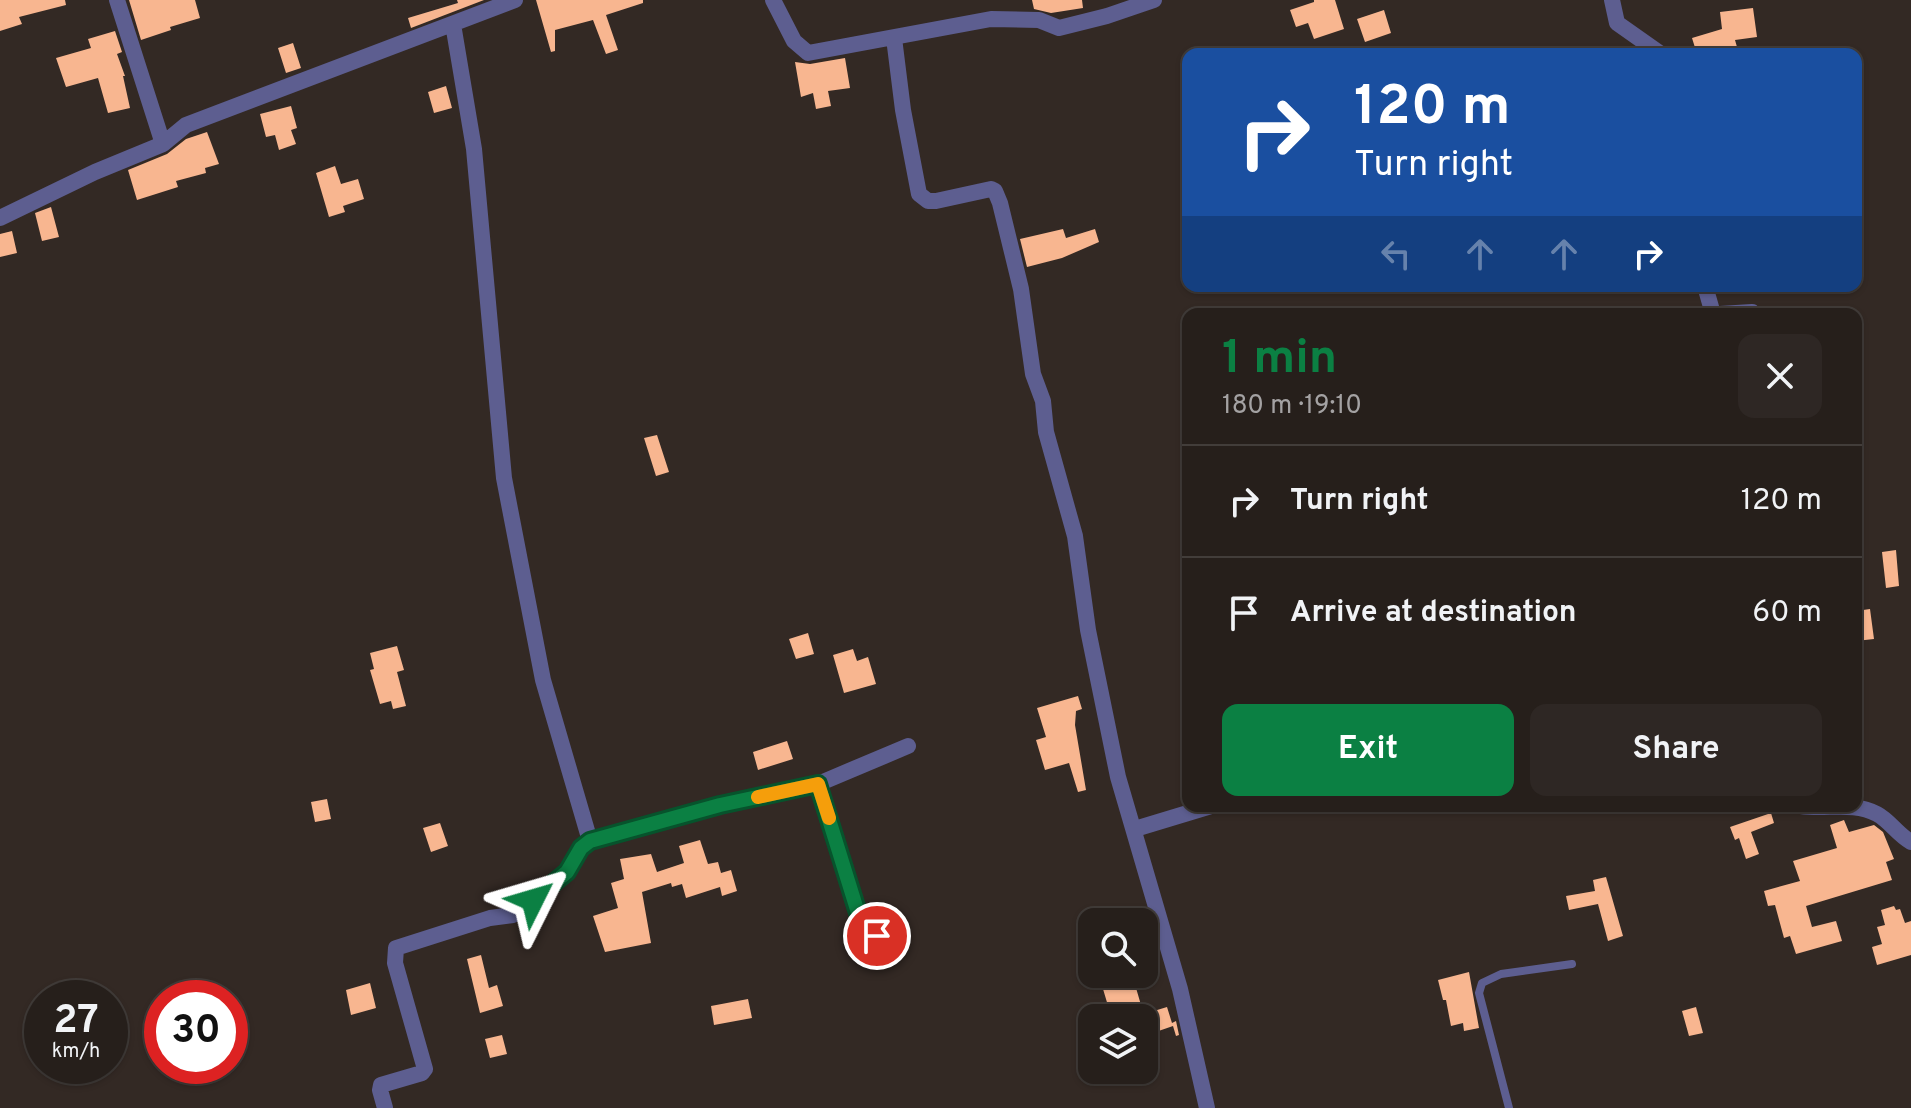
<!DOCTYPE html>
<meta charset="utf-8">
<style>
body{margin:0;font-family:Overpass,sans-serif;background:#2e2724;color:#f1f3f6;height:100vh;display:flex;flex-direction:column;font-size:30px;white-space:nowrap}
*{box-sizing:border-box;margin:0}
p{font-size:26px;color:#a4a2a3}
.icon{flex:none;width:44px;height:44px;fill:none;stroke:currentColor;stroke-width:2;stroke-linecap:round;stroke-linejoin:round}
.map{position:relative;flex:1;overflow:hidden}
.side{position:absolute;left:1182px;top:308px;width:680px;height:504px;display:flex;flex-direction:column;background:#261f1b;border-radius:16px;box-shadow:0 2px 6px #0004,0 0 0 2px #423d3a}
.side>*{flex:none}
.guide{position:absolute;left:1182px;top:48px;width:680px;height:244px;border-radius:16px;box-shadow:0 2px 6px #0004,0 0 0 2px #423d3a;background:#1a4fa0;color:#fff;overflow:hidden}
.fabs{position:absolute;left:1078px;top:908px;display:grid;gap:16px}
.fabs a{display:grid;place-items:center;width:80px;height:80px;border-radius:16px;background:#261f1b;box-shadow:0 2px 6px #0004,0 0 0 2px #423d3a;font-size:40px}
.speed{position:absolute;left:24px;top:980px;display:flex;gap:16px;font-size:40px;font-weight:700;text-align:center}
.speed>*{display:grid;place-content:center;width:104px;height:104px;border-radius:50%;background:#261f1b;box-shadow:0 2px 6px #0004,0 0 0 2px #423d3a;line-height:1}
.speed small{font-size:20px;font-weight:400}
.speed .limit{border:12px solid #d22;background:#fff;color:#111}
.pin{position:absolute;display:grid;place-items:center;width:68px;height:68px;color:#fff;margin:-34px;border:4px solid #fff;border-radius:50%;box-shadow:0 2px 8px #0007}
.me{position:absolute;width:88px;margin:-44px;rotate:50deg;stroke-linejoin:round;filter:drop-shadow(0 0 6px #0008)}
.turn{display:flex;align-items:center;gap:28px;height:168px;padding:0 40px;font-size:36px}
.turn .icon{width:104px;height:104px;stroke-width:2.5}
.turn b{display:block;font-size:56px;line-height:68px}
.lanes{display:flex;align-items:center;height:76px;padding:0 40px;background:#0003;justify-content:center;gap:40px;direction:ltr}
.lanes .off{opacity:.35}
.round{display:grid;place-items:center;flex:none;width:84px;height:84px;border-radius:16px;background:#2e2724}
.headline{display:flex;align-items:center;justify-content:space-between;height:136px;padding:0 40px}
h1{font-size:48px;font-weight:700;line-height:60px;color:#0b8043}
.cta{display:flex;gap:16px;margin-top:auto;padding:16px 40px}
.cta a{flex:1;height:92px;border-radius:16px;background:#0b8043;color:#fff;font-size:32px;font-weight:700;line-height:92px;text-align:center}
.cta a+a{background:#2e2724;color:#f1f3f6}
ul{padding:0;list-style:none}
li{display:flex;align-items:center;gap:24px;height:112px;padding:0 40px;border-top:2px solid #423d3a}
li div{flex:1}
li b{display:block;font-size:30px}
li em{font-style:normal}
.map>svg:first-child{display:block}
.building{fill:#f8b690}
.lines{fill:none;stroke-linecap:round;stroke-linejoin:round}
.lane{stroke:#5d5e90;stroke-width:8}
.street{stroke:#5d5e90;stroke-width:16}
.route-casing{stroke:#07532c;stroke-width:20}
.route{stroke:#0b8043;stroke-width:14}
.slow{stroke:#f59e0b;stroke-width:14}
</style>
<div class="map">
<svg width="1911" height="1108" viewBox="0 0 1911 1108">
<rect width="100%" height="100%" fill="#332924"/>
<path class="building" d="M0 0H65L66 5 19 17 22 24 0 31Z
M129 0H195L200 18 170 27 171 30 141 40Z
M457 0H484L411 28 408 18 458 3Z
M536 0H643V3L606 15 618 50 606 54 593 20 555 30V51L551 52Z
M1032 0H1082L1083 8 1051 13 1034 9Z
M1314 0H1335L1344 29 1314 39 1308 23 1296 27 1290 10 1314 2Z
M1753 8 1757 37 1735 40 1739 54H1697L1692 38 1722 29 1720 12Z
M1384 10 1391 33 1365 42 1357 19Z
M115 31 122 52 117 54 125 76H123L130 108 108 113 98 78 66 87 56 58 91 48 88 39Z
M293 43 301 68 286 73 278 48Z
M845 58 850 88 828 91 831 106 816 109 813 93 801 97 795 62 810 64Z
M446 86 452 108 434 113 428 92Z
M291 106 297 128 291 130 296 144 279 150 275 135 266 137 260 114Z
M207 132 219 164 205 168 206 173 176 181 178 187 137 200 128 170 167 154 186 139Z
M335 166 341 184 358 179 364 199 343 206 345 212 329 217 316 173Z
M51 207 59 237 42 241 35 213Z
M1063 229 1066 238 1095 229 1099 242 1062 258 1027 267 1020 239Z
M12 231 17 253 0 257V234Z
M657 435 669 472 656 476 644 438Z
M1896 550 1899 586 1886 588 1882 552Z
M1870 609 1874 639 1856 641V611Z
M808 633 814 654 796 659 789 639Z
M397 646 404 670 397 672 406 706 393 709 391 701 380 704 370 670 374 669 370 653Z
M853 649 857 661 868 657 876 684 844 693 833 655Z
M1078 696 1082 709 1076 711 1075 725 1086 790 1078 792 1069 763 1045 770 1036 740 1046 737 1037 708Z
M787 741 793 759 758 770 753 752Z
M327 799 331 819 315 822 311 802Z
M1771 813 1774 823 1751 832 1759 854 1746 859 1739 838 1735 840 1730 827Z
M1844 820 1849 832 1874 825 1883 832 1894 859 1886 862 1892 880 1806 906 1812 927 1836 921 1842 941 1796 954 1790 936 1784 938 1775 905 1768 906 1764 891 1800 881 1793 861 1837 848 1830 825Z
M440 823 448 846 431 852 423 828Z
M700 840 708 864 718 862 721 873 731 870 737 891 722 896 720 887 686 898 682 884 672 887 671 883 642 892 651 943 605 952 593 916 618 908 611 883 624 879 620 859 651 854 657 872 684 863 679 846Z
M1606 877 1623 936 1608 941 1598 904 1569 910 1566 896 1595 891 1593 880Z
M1894 906 1896 910 1900 909 1905 923 1911 921V955L1877 965 1872 947 1882 944 1877 927 1885 925 1881 910Z
M481 955 489 988 497 985 503 1006 480 1013 467 959Z
M1469 972 1479 1028 1464 1031 1463 1023 1451 1026 1446 1000H1443L1438 980Z
M1118 974H1132L1143 1012 1115 1018 1112 1008 1109 1009 1100 979Z
M370 983 376 1008 351 1015 346 990Z
M748 999 752 1018 714 1025 711 1006Z
M1167 1007 1172 1023 1176 1021 1179 1035 1176 1036 1173 1026 1144 1036V1014Z
M1696 1007 1703 1033 1689 1036 1682 1011Z
M502 1035 507 1054 490 1058 485 1039Z"/>
<g class="lines">
<path class="lane" d="M818 784 863 929 867 935 903 936
M1509 1108 1479 993 1482 983 1501 974 1572 964"/>
<path class="street" d="M117 0 163 144 186 125 515 0
M773 0 794 41 808 53 991 19 1039 20 1059 28 1107 16 1154 0
M1612 0 1617 23 1661 54
M894 38 903 110 919 194 928 201H936L991 189 995 191 1000 203 1021 289 1033 374 1043 401 1046 432 1075 536 1088 630 1118 777 1180 989 1207 1108
M0 218 95 172 163 144
M1705 286 1713 314
M1720 314 1752 312 1753 314
M1801 806C1826 810 1853 801 1877 814 1890 821 1897 834 1911 842
M1135 829 1211 806
M590 841 720 805 818 784 908 746
M385 1108 380 1090 381 1085 422 1073 425 1069 395 963 396 948 490 918 513 915 567 872 581 848 590 841 543 680 504 478 474 149 453 24"/>
</g>
<g class="lines">
<defs>
<path id="route" d="M533 900 567 872 581 848 590 841 720 805 818 784 863 929 867 935 877 936"/>
</defs>
<use href="#route" class="route-casing"/>
<use href="#route" class="route"/>
<path class="slow" d="M758 797 818 784 829 818"/>
</g>
</svg>
<div class="fabs">
<a><svg class="icon" aria-label="search" viewBox="0 0 24 24"><circle cx="10" cy="10" r="6"/><path d="M15 15l6 6"/></svg></a>
<a><svg class="icon" aria-label="layers" viewBox="0 0 24 24"><path d="M12 4l9 5-9 5-9-5zM3 14l9 5 9-5"/></svg></a>
</div>
<div class="speed"><div>27<small>km/h</small></div><div class="limit">30</div></div>
<div class="pin" style="left:877px;top:936px;background:#d93025"><svg class="icon" aria-label="arrive" viewBox="0 0 24 24"><path d="M6 21V4h12l-3 4 3 4H6"/></svg></div>
<svg class="me" style="left:533px;top:900px" viewBox="-20 -20 40 40"><path d="M0-17L14 15 0 8-14 15z" fill="#0b8043" stroke="#fff" stroke-width="4"/></svg>
<div class="guide">
<div class="turn"><svg class="icon" aria-label="right" viewBox="0 0 24 24"><path d="M7 20v-9h11M14 6l5 5-5 5"/></svg><div><b>120 m</b>Turn right</div></div>
<div class="lanes"><svg class="icon off" aria-label="left" viewBox="0 0 24 24"><path d="M17 20v-9H6M10 6l-5 5 5 5"/></svg><svg class="icon off" aria-label="ahead" viewBox="0 0 24 24"><path d="M12 20V5M6 11l6-6 6 6"/></svg><svg class="icon off" aria-label="ahead" viewBox="0 0 24 24"><path d="M12 20V5M6 11l6-6 6 6"/></svg><svg class="icon" aria-label="right" viewBox="0 0 24 24"><path d="M7 20v-9h11M14 6l5 5-5 5"/></svg></div>
</div>
<section class="side">
<div class="headline"><div><h1>1 min</h1><p>180 m · 19:10</p></div><a class="round"><svg class="icon" aria-label="close" viewBox="0 0 24 24"><path d="M6 6l12 12M18 6L6 18"/></svg></a></div>
<ul>
<li><svg class="icon" aria-label="right" viewBox="0 0 24 24"><path d="M7 20v-9h11M14 6l5 5-5 5"/></svg><div><b>Turn right</b></div><em>120 m</em></li>
<li><svg class="icon" aria-label="arrive" viewBox="0 0 24 24"><path d="M6 21V4h12l-3 4 3 4H6"/></svg><div><b>Arrive at destination</b></div><em>60 m</em></li>
</ul>
<div class="cta"><a>Exit</a><a>Share</a></div>
</section>
</div>
